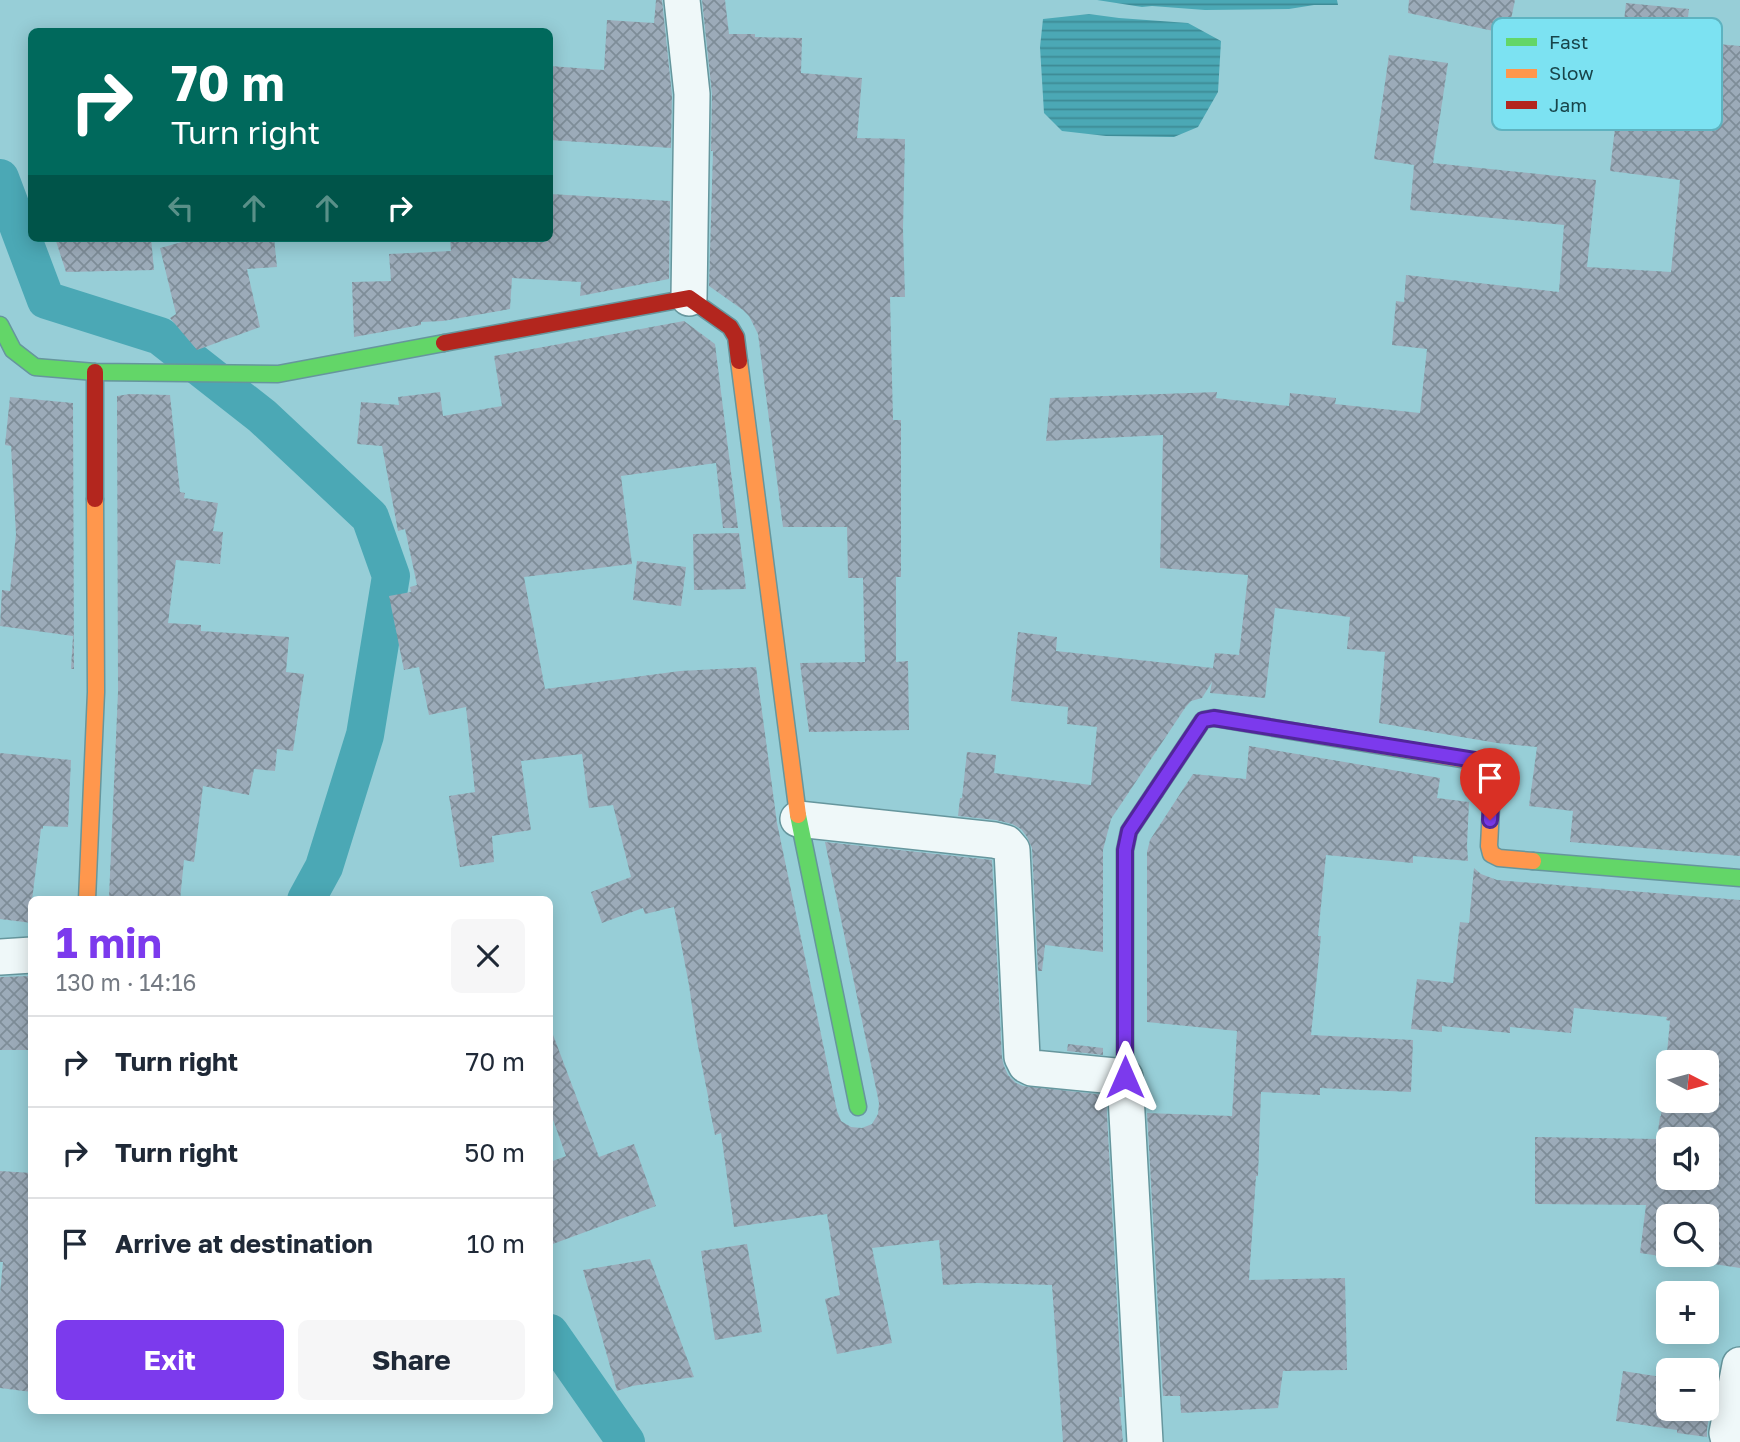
<!DOCTYPE html>
<meta charset="utf-8">
<style>
body{margin:0;font-family:"Golos Text",sans-serif;background:#f6f6f7;color:#1f2937;height:100vh;display:flex;flex-direction:column;font-size:26px;white-space:nowrap}
*{box-sizing:border-box;margin:0}
p{font-size:23px;color:#747a83}
.icon{flex:none;width:38px;height:38px;fill:none;stroke:currentColor;stroke-width:2;stroke-linecap:round;stroke-linejoin:round}
.map{position:relative;flex:1;overflow:hidden}
.details{position:absolute;left:28px;top:896px;width:525px;height:518px;display:flex;flex-direction:column;background:#fff;border-radius:10px;box-shadow:0 4px 18px #0003}
.details>*{flex:none}
.hud{position:absolute;left:28px;top:28px;width:525px;height:214px;border-radius:10px;box-shadow:0 4px 18px #0003;background:#00695c;color:#fff;overflow:hidden}
.needle{width:46px;rotate:96deg}
.tools{position:absolute;left:1656px;top:1050px;display:grid;gap:14px}
.tools a{display:grid;place-items:center;width:63px;height:63px;border-radius:10px;background:#fff;box-shadow:0 4px 18px #0003;font-size:35px}
.pin{position:absolute;display:grid;place-items:center;width:60px;height:60px;color:#fff;margin:-72px -30px;border-radius:50% 50% 50% 0;rotate:-45deg;box-shadow:0 0 7px #0007}
.pin .icon{rotate:45deg}
.me{position:absolute;width:77px;margin:-38px;rotate:0deg;stroke-linejoin:round;filter:drop-shadow(0 0 5px #0008)}
.turn{display:flex;align-items:center;gap:24px;height:147px;padding:0 28px;font-size:32px}
.turn .icon{width:91px;height:91px;stroke-width:2.5}
.turn b{display:block;font-size:49px;line-height:60px}
.lanes{display:flex;align-items:center;height:66px;padding:0 28px;background:#0003;justify-content:center;gap:35px;direction:ltr}
.lanes .off{opacity:.35}
.round{display:grid;place-items:center;flex:none;width:74px;height:74px;border-radius:10px;background:#f6f6f7}
.head{display:flex;align-items:center;justify-content:space-between;height:119px;padding:0 28px}
h1{font-size:42px;font-weight:700;line-height:52px;color:#7c3aed}
.primary-button{display:flex;gap:14px;margin-top:auto;padding:14px 28px}
.primary-button a{flex:1;height:80px;border-radius:10px;background:#7c3aed;color:#fff;font-size:28px;font-weight:700;line-height:80px;text-align:center}
.primary-button a+a{background:#f6f6f7;color:#1f2937}
ul{padding:0;list-style:none}
li{display:flex;align-items:center;gap:21px;height:91px;padding:0 28px;border-top:2px solid #e0e1e3}
li div{flex:1}
li b{display:block;font-size:26px}
li em{font-style:normal}
.map>svg:first-child{display:block}
.water{fill:url(#water-rules)}
.lines{fill:none;stroke-linecap:round;stroke-linejoin:round}
.canal{stroke:#4ba8b5;stroke-width:38}
.building{fill:url(#building-cross-hatch);fill-rule:evenodd}
.street-casing{stroke:#66969d;stroke-width:38}
.fast-casing{stroke:#66969d;stroke-width:19}
.slow-casing{stroke:#66969d;stroke-width:19}
.jam-casing{stroke:#66969d;stroke-width:19}
.street{stroke:#eff8f9;stroke-width:35}
.fast{stroke:#63d668;stroke-width:16}
.slow{stroke:#ff974d;stroke-width:16}
.jam{stroke:#b3261e;stroke-width:16}
.route-casing{stroke:#51269a;stroke-width:18}
.route{stroke:#7c3aed;stroke-width:12}
.key{fill:#7ce2f2;stroke:#5eb3c0;stroke-width:2}
.key-label{font-size:19px;fill:#18444a}
</style>
<div class="map">
<svg width="1740" height="1442" viewBox="0 0 1740 1442">
<defs>
<pattern id="water-rules" width="6" height="5" patternUnits="userSpaceOnUse" patternTransform="scale(1.75)"><rect width="6" height="5" fill="#4ba8b5"/><path d="M0 2.5h6" fill="none" stroke="#3d8a95"/></pattern>
<pattern id="building-cross-hatch" width="8" height="8" patternUnits="userSpaceOnUse" patternTransform="scale(1.75)"><rect width="8" height="8" fill="#9cabb9"/><path d="M0 0l8 8M0 8l8-8" fill="none" stroke="#7e8d98"/></pattern>
</defs>
<rect width="100%" height="100%" fill="#97ced7"/>
<path class="water" d="M1097 0H1337L1338 5H1314L1289 9 1205 10 1152 6 1142 7Z
M1089 14 1119 18 1188 23 1221 41 1218 92 1198 127 1174 137 1106 136 1062 131 1044 113 1040 47 1043 19Z"/>
<g class="lines">
<path class="canal" d="M0 178 46 300 160 336 262 416 370 517 391 576 365 735 324 867 306 900
M550 1333 626 1442"/>
</g>
<path class="building" d="M656 0H662L672 95 671 148 550 140V66L604 70 607 20 654 23Z
M702 0H725L729 34H755V37L802 38 801 73 862 78 857 138 905 139 903 229 905 297H890L893 420H901V577H896V662L908 661 909 730 809 732 800 663 865 662 863 578H848L847 527H783L758 334 749 316 743 310 709 286 713 151H711L712 94Z
M1409 0H1515L1508 34 1408 13Z
M1626 3 1689 9 1685 41 1740 46V856L1570 842 1573 811 1529 806 1537 747 1497 743 1379 723 1385 652 1347 649 1350 617 1275 608 1265 698 1210 693 1212 682 1202 698 1191 701 1185 708 1111 819 1103 850V952L1045 945 1042 971H1038L1032 848 1027 837 1021 829 1012 824 996 820 958 816 960 798H962L967 752 996 755 994 773 1091 785 1097 727 1067 724 1068 707 1011 701 1018 632 1057 637 1056 651 1213 668 1215 653 1239 655 1248 575 1160 568 1163 435 1046 441 1050 398 1217 392 1216 398 1289 406 1290 393 1336 398 1335 404 1420 413 1427 349 1392 345 1396 301 1404 302 1406 275 1559 292 1564 225 1410 210 1414 165 1374 159 1389 55 1448 63 1433 163 1596 180 1587 267 1671 272 1680 180 1610 171 1618 102H1615Z
M550 194 670 201 669 279 580 296 581 282 512 278 510 309 443 321 421 322V325L354 337 352 282 391 281 389 254 451 251 450 238H550Z
M55 238H151L154 270 66 272Z
M197 238H274L277 267 247 269 260 327 197 350 170 318 176 314 160 248Z
M684 321 715 344 738 528H723L716 463 621 476 632 564 524 577 545 689 680 671 756 667 777 823 837 1111 841 1121 851 1127 862 1128 872 1124 878 1114 879 1103 825 842 992 860 1002 1058 1004 1066 1008 1075 1016 1083 1023 1086 1106 1095 1122 1397H1119L1123 1442H1063L1052 1285 977 1283 943 1285 939 1240 872 1248 892 1343 837 1354 825 1299 840 1295 827 1214 734 1227 721 1133 715 1135 708 1101H709L697 1041 689 985 674 907 645 914 643 908 602 923 591 892 631 877 613 805 589 808 582 754 521 761 531 830 492 836 494 862 460 867 449 796 475 792 466 707 429 715 419 667 404 670 389 596 411 592 410 587 417 585 405 529 398 531 382 446 357 444 361 402 399 405 398 397 440 392 443 416 502 406 494 356Z
M130 394 170 395 180 492 185 493 184 498 218 503 213 531 223 532 220 564 176 560 168 623 201 625V631L289 637 286 672 304 674 293 751 277 749 275 771 254 769 249 795 203 786 194 862 184 860 180 900H137L109 897 118 692 117 396Z
M10 397 73 403 74 669H71L73 636 0 626 2 590 10 591 16 534 11 446 5 445Z
M739 533 746 589 694 590 693 534Z
M637 561 686 567 681 606 633 600Z
M1249 746 1440 778 1437 798 1469 802 1467 845 1468 861 1413 856V863L1326 855 1318 936H1321L1311 1035 1413 1040 1411 1092 1320 1088V1095L1261 1092 1258 1176H1256L1249 1280 1345 1278 1347 1370 1283 1371 1278 1408 1181 1413 1180 1396H1163L1147 1113 1232 1116 1237 1031 1147 1022V852L1150 840 1193 774 1246 779Z
M0 753 71 760 68 827 43 826V829H41L32 900V923L0 919Z
M1474 868 1481 874 1497 880 1740 900V1268L1640 1253 1646 1205 1535 1204V1137L1657 1139 1660 1116H1661L1670 1021 1666 1020 1667 1017 1574 1008 1571 1033 1510 1027V1033L1442 1026V1032L1411 1029 1417 979 1453 983 1460 922 1469 923ZM1668 1062H1706V1101H1668ZM1668 1139H1706V1178H1668ZM1668 1216H1706V1255H1668Z
M32 976V1050H0V977Z
M550 1032H552L599 1157 634 1144 656 1206 550 1245V1162L566 1156 550 1111Z
M1068 1044 1103 1048V1055L1067 1051Z
M0 1171 32 1173V1392L0 1388V1293L3 1262H0Z
M747 1244 762 1332 715 1340 701 1251Z
M650 1259 694 1377 632 1386 617 1391 583 1270Z
M1685 1361 1719 1365 1707 1429V1437L1677 1433V1430L1616 1421 1623 1371 1668 1378V1409H1706V1370H1684Z"/>
<g class="lines">
<defs>
<path id="street" d="M682 0 692 94 689 298
M798 819 994 840 1006 843 1012 850 1022 1057 1026 1065 1032 1068 1125 1077 1145 1442
M0 957 32 955
M1730 1442 1729 1441 1727 1433 1740 1365"/>
<path id="fast" d="M0 325 13 350 35 367 95 372 278 374 444 343
M798 815 858 1107
M1533 861 1740 878
M1125 1077V850L1129 831 1155 792"/>
<path id="slow" d="M739 361 798 815
M1155 792 1203 720 1214 718 1491 764 1493 768 1489 846 1491 854 1499 858 1533 861
M87 900 96 692 95 499"/>
<path id="jam" d="M444 343 689 298 730 327 736 337 739 361
M95 372V499"/>
</defs>
<use href="#street" class="street-casing"/>
<use href="#fast" class="fast-casing"/>
<use href="#slow" class="slow-casing"/>
<use href="#jam" class="jam-casing"/>
<use href="#street" class="street"/>
<use href="#fast" class="fast"/>
<use href="#slow" class="slow"/>
<use href="#jam" class="jam"/>
</g>
<g class="lines">
<defs>
<path id="route" d="M1125 1077V850L1129 831 1203 720 1214 718 1487 762 1491 764 1493 768 1490 820"/>
</defs>
<use href="#route" class="route-casing"/>
<use href="#route" class="route"/>
</g>
<rect x="1492" y="18" width="230" height="112" rx="10" class="key"/>
<rect x="1506" y="38" width="31" height="8" fill="#63d668"/>
<rect x="1506" y="69" width="31" height="9" fill="#ff974d"/>
<rect x="1506" y="101" width="31" height="8" fill="#b3261e"/>
<g class="key-label">
<text x="1549" y="49">Fast</text>
<text x="1549" y="80">Slow</text>
<text x="1549" y="112">Jam</text>
</g>
</svg>
<div class="tools">
<a><svg class="needle" viewBox="-14 -14 28 28"><path d="M0-13l5 13h-10z" fill="#e53935"/><path d="M0 13l5-13h-10z" fill="#747a83"/></svg></a>
<a><svg class="icon" aria-label="sound" viewBox="0 0 24 24"><path d="M4 9h4l5-4v14l-5-4H4zM17 9q2 3 0 6"/></svg></a>
<a><svg class="icon" aria-label="search" viewBox="0 0 24 24"><circle cx="10" cy="10" r="6"/><path d="M15 15l6 6"/></svg></a>
<a>+</a>
<a>−</a>
</div>
<div class="pin" style="left:1490px;top:820px;background:#d93025"><svg class="icon" aria-label="arrive" viewBox="0 0 24 24"><path d="M6 21V4h12l-3 4 3 4H6"/></svg></div>
<svg class="me" style="left:1125px;top:1077px" viewBox="-20 -20 40 40"><path d="M0-17L14 15 0 8-14 15z" fill="#7c3aed" stroke="#fff" stroke-width="4"/></svg>
<div class="hud">
<div class="turn"><svg class="icon" aria-label="right" viewBox="0 0 24 24"><path d="M7 20v-9h11M14 6l5 5-5 5"/></svg><div><b>70 m</b>Turn right</div></div>
<div class="lanes"><svg class="icon off" aria-label="left" viewBox="0 0 24 24"><path d="M17 20v-9H6M10 6l-5 5 5 5"/></svg><svg class="icon off" aria-label="ahead" viewBox="0 0 24 24"><path d="M12 20V5M6 11l6-6 6 6"/></svg><svg class="icon off" aria-label="ahead" viewBox="0 0 24 24"><path d="M12 20V5M6 11l6-6 6 6"/></svg><svg class="icon" aria-label="right" viewBox="0 0 24 24"><path d="M7 20v-9h11M14 6l5 5-5 5"/></svg></div>
</div>
<section class="details">
<div class="head"><div><h1>1 min</h1><p>130 m · 14:16</p></div><a class="round"><svg class="icon" aria-label="close" viewBox="0 0 24 24"><path d="M6 6l12 12M18 6L6 18"/></svg></a></div>
<ul>
<li><svg class="icon" aria-label="right" viewBox="0 0 24 24"><path d="M7 20v-9h11M14 6l5 5-5 5"/></svg><div><b>Turn right</b></div><em>70 m</em></li>
<li><svg class="icon" aria-label="right" viewBox="0 0 24 24"><path d="M7 20v-9h11M14 6l5 5-5 5"/></svg><div><b>Turn right</b></div><em>50 m</em></li>
<li><svg class="icon" aria-label="arrive" viewBox="0 0 24 24"><path d="M6 21V4h12l-3 4 3 4H6"/></svg><div><b>Arrive at destination</b></div><em>10 m</em></li>
</ul>
<div class="primary-button"><a>Exit</a><a>Share</a></div>
</section>
</div>
